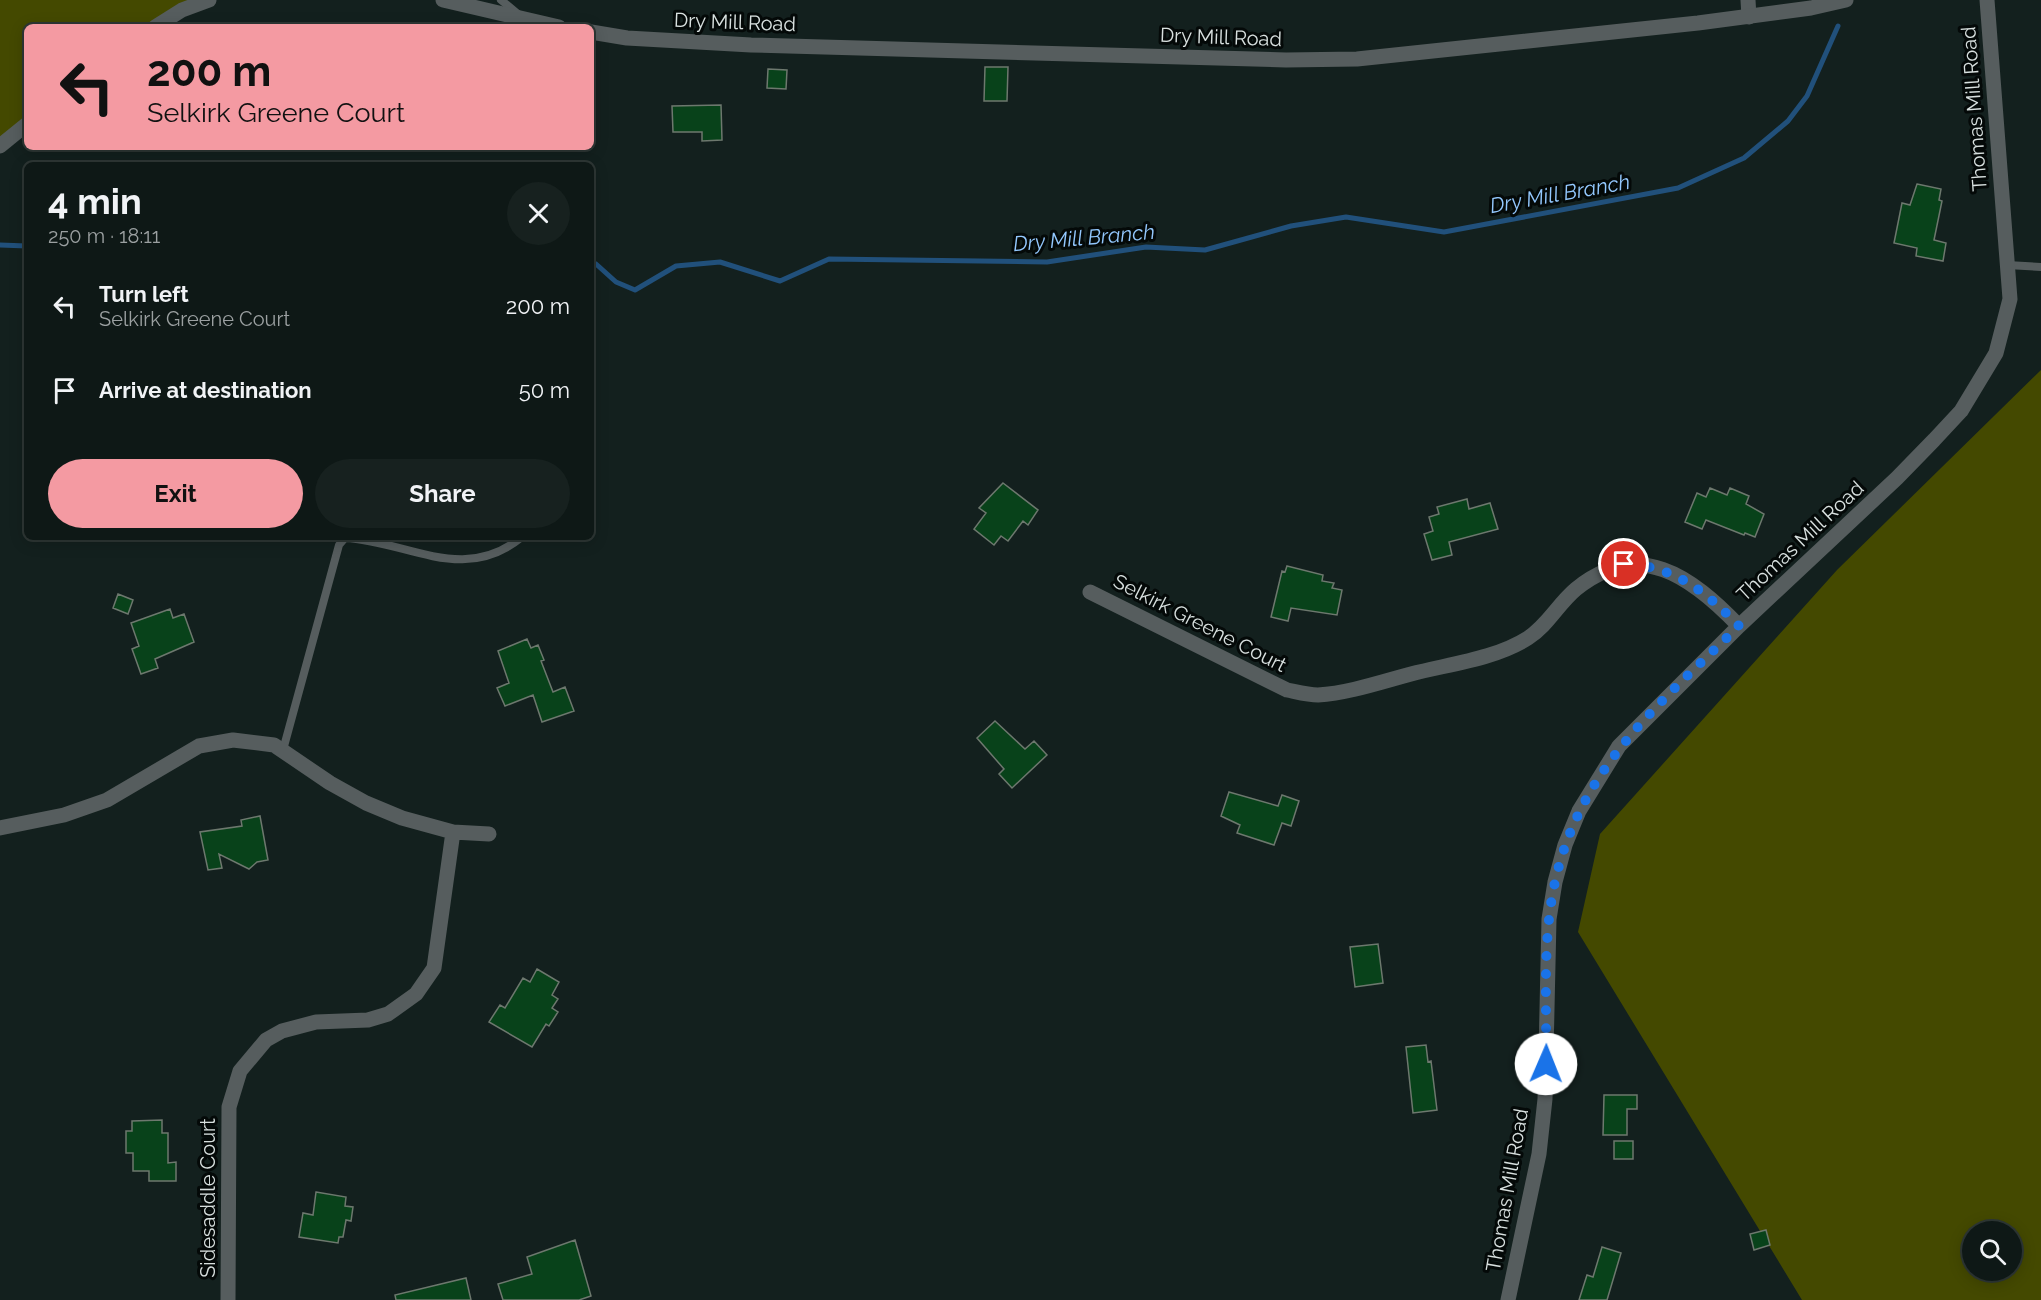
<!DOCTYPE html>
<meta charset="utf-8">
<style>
body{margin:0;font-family:Raleway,sans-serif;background:#17211f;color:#f1f3f6;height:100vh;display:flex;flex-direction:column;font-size:22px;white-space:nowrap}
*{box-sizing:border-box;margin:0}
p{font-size:20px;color:#9ba0a1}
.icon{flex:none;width:33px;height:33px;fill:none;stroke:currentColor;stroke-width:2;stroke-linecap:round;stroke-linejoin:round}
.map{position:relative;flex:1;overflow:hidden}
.details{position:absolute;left:24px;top:162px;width:570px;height:378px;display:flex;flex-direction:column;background:#0e1816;border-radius:9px;box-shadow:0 3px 15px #0003,0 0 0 2px #2e3735}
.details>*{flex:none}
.banner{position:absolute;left:24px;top:24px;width:570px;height:126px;border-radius:9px;box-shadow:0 3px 15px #0003,0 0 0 2px #2e3735;background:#f49aa2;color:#111;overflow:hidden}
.controls{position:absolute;left:1962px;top:1221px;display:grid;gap:12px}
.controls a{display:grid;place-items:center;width:60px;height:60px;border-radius:50%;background:#0e1816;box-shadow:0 3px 15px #0003,0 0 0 2px #2e3735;font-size:30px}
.pin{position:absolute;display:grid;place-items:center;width:51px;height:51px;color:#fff;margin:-26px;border:3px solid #fff;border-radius:50%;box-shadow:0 2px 6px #0007}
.me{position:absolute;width:66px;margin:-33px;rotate:1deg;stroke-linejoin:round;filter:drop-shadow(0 0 4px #0008)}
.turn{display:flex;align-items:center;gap:21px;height:126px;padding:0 24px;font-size:27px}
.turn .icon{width:78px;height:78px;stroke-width:2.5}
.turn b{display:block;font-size:42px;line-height:51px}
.round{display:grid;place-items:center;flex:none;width:63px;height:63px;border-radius:32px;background:#17211f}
.headline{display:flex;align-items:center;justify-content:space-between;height:102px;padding:0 24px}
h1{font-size:36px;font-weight:700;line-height:45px}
.cta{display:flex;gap:12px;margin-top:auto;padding:12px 24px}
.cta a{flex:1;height:69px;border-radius:36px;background:#f49aa2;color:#111;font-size:24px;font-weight:700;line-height:69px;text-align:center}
.cta a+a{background:#17211f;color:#f1f3f6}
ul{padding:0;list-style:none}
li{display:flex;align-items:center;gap:18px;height:84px;padding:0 24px}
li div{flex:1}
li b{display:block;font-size:22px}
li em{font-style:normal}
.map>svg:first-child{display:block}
.forest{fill:#444900;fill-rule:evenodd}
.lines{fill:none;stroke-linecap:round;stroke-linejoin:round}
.stream{stroke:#21507b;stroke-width:5}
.building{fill:#08421a;stroke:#6d786e;stroke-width:1.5}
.service{stroke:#565d5e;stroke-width:8}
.minor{stroke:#565d5e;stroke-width:15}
.tertiary{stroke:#565d5e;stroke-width:15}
.route{stroke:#1a73e8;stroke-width:10;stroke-dasharray:0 18}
.labels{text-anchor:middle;stroke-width:6;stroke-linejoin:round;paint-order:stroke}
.street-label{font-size:20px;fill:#d8e0df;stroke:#040908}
.water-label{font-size:21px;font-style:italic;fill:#93c8fe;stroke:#040908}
</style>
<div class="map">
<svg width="2041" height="1300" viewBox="0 0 2041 1300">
<rect width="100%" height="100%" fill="#13201e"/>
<path class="forest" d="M0 0H209L155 27H27V124L0 146Z
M2041 370V1300H1802L1578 932 1600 834 1837 570ZM1972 1232H2012V1270H1972Z"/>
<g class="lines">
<path class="stream" d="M0 245 27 246
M591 263 596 264 616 282 635 290 676 266 720 262 780 281 829 259 1047 262 1146 247 1205 250 1291 226 1346 217 1444 232 1678 188 1744 158 1788 121 1807 96 1838 26"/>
</g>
<path class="building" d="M985 67H1008L1007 101H984Z
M768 69 787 70 786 89 767 88Z
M721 105 722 140 702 141V132H673L672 106Z
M1917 184 1941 189 1939 200 1942 201 1934 240 1946 243 1943 261 1916 256 1917 248 1894 243 1902 203 1910 205Z
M1003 483 1038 510 1028 525 1023 521 1008 541 1001 536 994 545 974 529 986 513 979 508Z
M1710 488 1727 495 1730 488 1749 496 1746 504 1764 514 1755 537 1745 533 1744 535 1706 520 1702 529 1685 522 1697 493 1706 497Z
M1467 499 1469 509 1490 503 1498 529 1449 542 1452 555 1432 560 1424 534 1433 531 1429 517 1439 514 1437 507Z
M1287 566 1323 575 1322 581 1334 583 1332 588 1342 590 1337 615 1291 608 1288 621 1271 617 1282 571 1285 572Z
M118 594 133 600 128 614 113 608Z
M170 609 173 618 184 614 194 642 155 659 158 668 141 674 132 649 139 646 131 623Z
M527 639 531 648 538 645 544 660 541 661 553 692 565 687 574 711 542 722 533 695 505 706 497 688 509 683 498 651Z
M995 721 1025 749 1034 741 1047 755 1012 788 999 774 1004 769 977 738Z
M1229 792 1278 806 1282 795 1299 801 1291 826 1282 823 1274 845 1237 833 1240 825 1221 816Z
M260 816 268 860 257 862 249 869 219 854 222 868 208 870 200 832 242 826 241 820Z
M1378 944 1383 983 1355 987 1350 947Z
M537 969 559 982 552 995 558 999 552 1008 558 1012 549 1026 546 1024 532 1047 489 1022 500 1005 505 1008 523 978 530 982Z
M1426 1045 1428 1062 1431 1061 1437 1110 1413 1113 1406 1047Z
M1604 1095H1637V1109H1627V1135H1603Z
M162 1120V1133H168V1163L176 1162V1181H149V1171H133V1153H126V1131H132V1121Z
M1614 1141H1633V1159H1614Z
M316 1192 346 1197 345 1206 353 1207 351 1221 346 1220 343 1237H339L338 1243 299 1237 303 1213 313 1215Z
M1766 1230 1770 1245 1754 1250 1750 1234Z
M575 1240 591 1296 579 1300H503L498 1284 532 1274 527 1257Z
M1602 1247 1621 1253 1607 1300H1579L1587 1275 1593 1277Z
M466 1278 471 1300H396L395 1295Z"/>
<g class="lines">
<path class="service" d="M501 0 518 14
M2007 265 2041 267
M283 750 339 545 345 538C408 541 463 585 522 537"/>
<path class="minor" d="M1748 0 1749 17
M1090 592 1287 690C1297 692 1308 695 1318 695 1349 693 1381 682 1411 674 1449 664 1495 659 1528 638 1548 625 1558 604 1576 589 1639 538 1691 576 1739 626
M0 828 64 815 107 800 199 746 233 740 274 745 330 783 366 803 402 818 453 832 489 834
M228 1300 229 1107 240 1071 266 1040 282 1031 316 1022 368 1020 388 1014 416 994 434 968 453 832
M1508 1300 1539 1154 1545 1099 1549 919 1555 882 1565 845 1579 811 1619 746 1739 626 1897 478 1934 440 1961 411 1996 353 2010 299 1987 0"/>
<path class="tertiary" d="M443 0 559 27
M155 27 182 10 209 0
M591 32 627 38 751 45 1286 60 1357 59 1698 23 1811 8 1846 0
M0 146 27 124"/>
</g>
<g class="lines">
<path class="route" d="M1546 1064C1547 1004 1542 941 1555 882 1580 768 1659 704 1739 626 1705 591 1674 566 1624 564"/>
</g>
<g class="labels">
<g class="street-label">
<text transform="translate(735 22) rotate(2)" y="7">Dry Mill Road</text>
<text transform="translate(1221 37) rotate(2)" y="7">Dry Mill Road</text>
<text transform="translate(1974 109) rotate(-94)" y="7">Thomas Mill Road</text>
<text transform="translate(1800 541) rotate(-43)" y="7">Thomas Mill Road</text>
<text transform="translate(1200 623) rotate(27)" y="7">Selkirk Greene Court</text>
<text transform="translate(1507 1190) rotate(-80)" y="7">Thomas Mill Road</text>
<text transform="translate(208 1198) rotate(-90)" y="7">Sidesaddle Court</text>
</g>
<g class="water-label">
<text transform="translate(1560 194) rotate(-10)" y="7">Dry Mill Branch</text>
<text transform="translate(1084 238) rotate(-5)" y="7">Dry Mill Branch</text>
</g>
</g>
</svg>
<div class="controls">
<a><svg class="icon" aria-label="search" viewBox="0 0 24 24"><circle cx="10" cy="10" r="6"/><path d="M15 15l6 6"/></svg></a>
</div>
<div class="pin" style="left:1624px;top:564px;background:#d93025"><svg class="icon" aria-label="arrive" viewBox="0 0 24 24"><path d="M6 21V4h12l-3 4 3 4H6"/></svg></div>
<svg class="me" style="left:1546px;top:1064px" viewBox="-20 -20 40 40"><circle r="19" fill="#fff"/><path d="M0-13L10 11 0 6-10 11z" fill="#1a73e8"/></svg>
<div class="banner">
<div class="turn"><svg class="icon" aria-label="left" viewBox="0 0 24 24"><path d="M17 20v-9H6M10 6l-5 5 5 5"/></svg><div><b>200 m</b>Selkirk Greene Court</div></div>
</div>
<section class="details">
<div class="headline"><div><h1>4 min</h1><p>250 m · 18:11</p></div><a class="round"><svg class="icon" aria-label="close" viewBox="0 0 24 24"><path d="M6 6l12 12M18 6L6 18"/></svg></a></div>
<ul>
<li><svg class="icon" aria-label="left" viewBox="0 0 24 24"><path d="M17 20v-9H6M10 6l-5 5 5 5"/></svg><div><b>Turn left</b><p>Selkirk Greene Court</p></div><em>200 m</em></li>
<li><svg class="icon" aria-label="arrive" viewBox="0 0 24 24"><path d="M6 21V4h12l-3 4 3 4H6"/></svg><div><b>Arrive at destination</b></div><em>50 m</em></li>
</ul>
<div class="cta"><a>Exit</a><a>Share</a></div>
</section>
</div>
